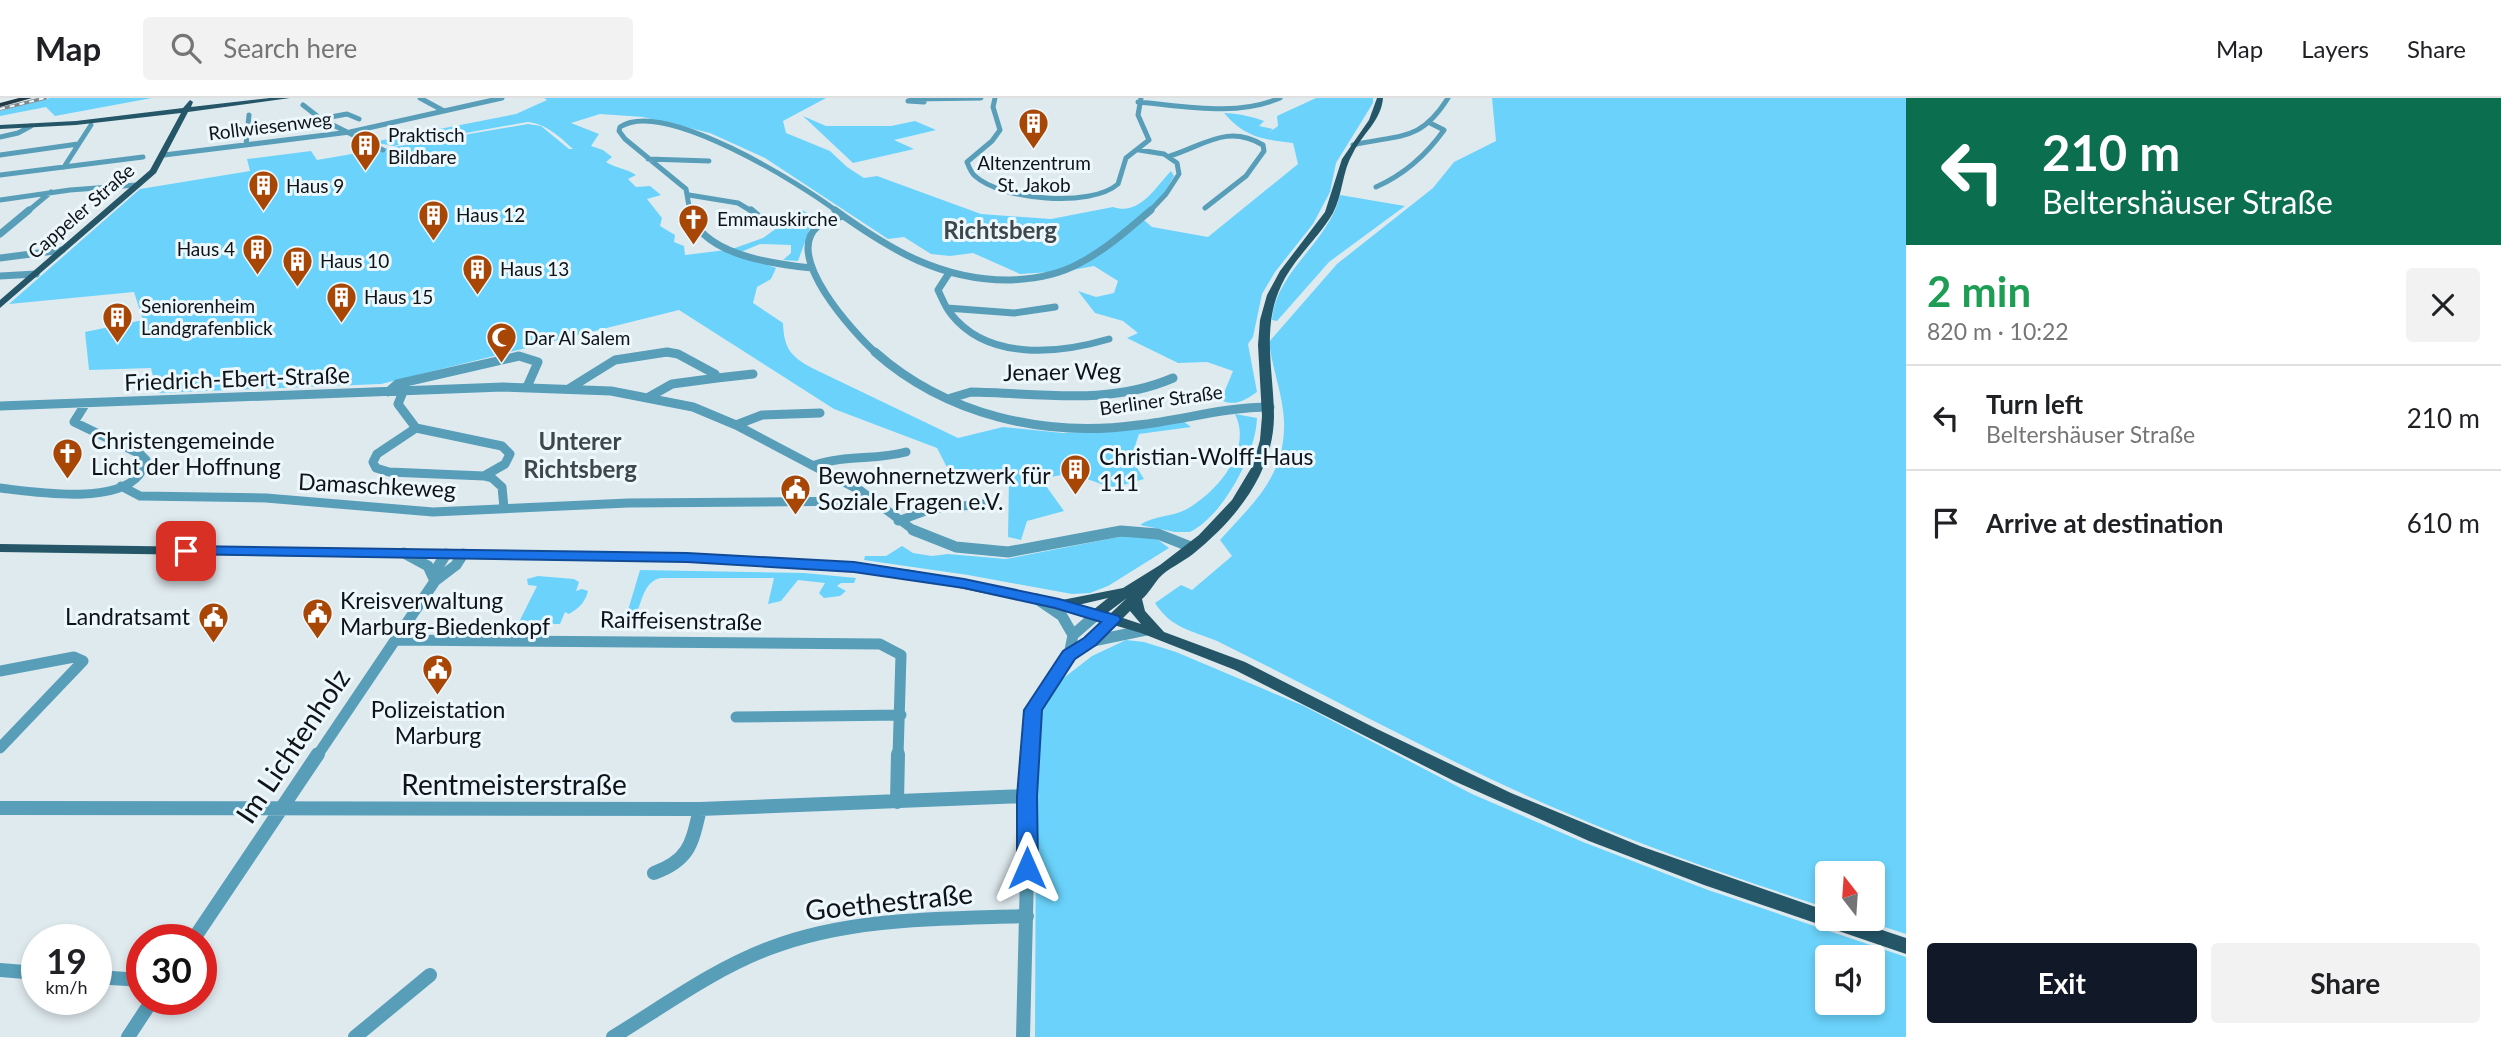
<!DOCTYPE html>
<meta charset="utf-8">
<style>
body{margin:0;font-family:Lato,sans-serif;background:#f2f2f2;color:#202124;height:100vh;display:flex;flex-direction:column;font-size:26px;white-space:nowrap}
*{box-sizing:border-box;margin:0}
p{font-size:23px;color:#757577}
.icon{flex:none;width:38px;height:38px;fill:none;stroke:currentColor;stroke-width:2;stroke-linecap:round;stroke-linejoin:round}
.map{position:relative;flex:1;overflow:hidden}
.details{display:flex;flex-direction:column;background:#fff;width:595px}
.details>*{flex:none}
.top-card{background:#0b6e4f;color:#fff;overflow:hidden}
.needle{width:46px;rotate:343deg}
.fabs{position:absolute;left:1815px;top:763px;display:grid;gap:14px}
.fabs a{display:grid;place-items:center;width:70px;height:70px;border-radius:7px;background:#fff;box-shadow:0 4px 10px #0003;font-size:35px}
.speed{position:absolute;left:21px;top:826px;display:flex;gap:14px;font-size:35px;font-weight:700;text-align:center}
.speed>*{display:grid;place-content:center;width:91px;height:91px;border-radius:50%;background:#fff;box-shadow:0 4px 10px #0003;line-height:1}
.speed small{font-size:18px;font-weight:400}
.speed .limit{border:10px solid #d22;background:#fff;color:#111}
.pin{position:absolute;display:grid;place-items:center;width:60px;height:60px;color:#fff;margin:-30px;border-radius:14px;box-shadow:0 4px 10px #0006}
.me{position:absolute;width:77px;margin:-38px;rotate:0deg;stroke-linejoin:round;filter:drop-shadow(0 0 5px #0008)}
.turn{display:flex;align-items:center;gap:24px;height:147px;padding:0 21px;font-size:32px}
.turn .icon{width:91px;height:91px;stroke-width:2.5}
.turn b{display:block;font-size:49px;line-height:60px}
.round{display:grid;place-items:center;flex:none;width:74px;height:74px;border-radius:7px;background:#f2f2f2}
.head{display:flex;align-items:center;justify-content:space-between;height:119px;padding:0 21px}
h1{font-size:42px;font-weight:700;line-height:52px;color:#1e9e55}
.button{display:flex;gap:14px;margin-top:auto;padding:14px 21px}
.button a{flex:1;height:80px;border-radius:7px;background:#111827;color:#fff;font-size:28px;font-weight:700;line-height:80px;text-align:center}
.button a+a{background:#f2f2f2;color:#202124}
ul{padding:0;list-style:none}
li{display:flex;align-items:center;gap:21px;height:105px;padding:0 21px;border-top:2px solid #e0e0e0}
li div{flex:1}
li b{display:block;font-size:26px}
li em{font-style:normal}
header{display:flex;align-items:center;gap:42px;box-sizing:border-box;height:98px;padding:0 35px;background:#fff;border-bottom:2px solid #e0e0e0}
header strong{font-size:33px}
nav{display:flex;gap:38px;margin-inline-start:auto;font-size:24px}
.search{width:490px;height:63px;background:#f2f2f2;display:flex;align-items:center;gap:18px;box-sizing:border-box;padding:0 24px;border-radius:7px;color:#757577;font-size:26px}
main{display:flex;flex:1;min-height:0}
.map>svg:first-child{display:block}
.green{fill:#6bd3fb;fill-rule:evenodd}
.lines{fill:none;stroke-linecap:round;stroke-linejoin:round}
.minor-far4{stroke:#589eb9;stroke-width:5}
.minor-far3{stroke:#589eb9;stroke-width:7}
.minor-far2{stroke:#589eb9;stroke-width:9}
.minor-far1{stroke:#589eb9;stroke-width:11}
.minor{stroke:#589eb9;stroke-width:14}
.major{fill:#245668;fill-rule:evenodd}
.highway{fill:#223b45;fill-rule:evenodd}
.rail-casing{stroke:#7f878b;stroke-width:3.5}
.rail{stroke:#ecf8fd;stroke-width:2;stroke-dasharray:5;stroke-linecap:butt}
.route{fill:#1a73e8;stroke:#114b97;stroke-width:2}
.labels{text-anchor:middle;stroke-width:6;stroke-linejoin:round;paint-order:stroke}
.far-street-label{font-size:19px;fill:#101416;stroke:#ecf8fd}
.far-poi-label{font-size:19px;fill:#101416;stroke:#ecf8fd;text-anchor:start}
.street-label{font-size:23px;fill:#101416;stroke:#ecf8fd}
.poi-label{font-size:23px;fill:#101416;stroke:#ecf8fd;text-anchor:start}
.far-district-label{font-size:24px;font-weight:bold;fill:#3e474b;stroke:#ecf8fd}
.neighbourhood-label{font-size:24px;font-weight:bold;fill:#3e474b;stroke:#ecf8fd}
.near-street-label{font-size:28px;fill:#101416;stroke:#ecf8fd}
</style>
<header>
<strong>Map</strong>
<div class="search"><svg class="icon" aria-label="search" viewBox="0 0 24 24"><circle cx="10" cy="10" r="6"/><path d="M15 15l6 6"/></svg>Search here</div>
<nav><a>Map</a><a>Layers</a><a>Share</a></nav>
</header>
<main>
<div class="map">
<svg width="1906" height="939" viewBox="0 0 1906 939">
<rect width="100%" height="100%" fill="#dfeaef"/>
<path class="green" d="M50 0H152L55 18 46 9 0 18V13Z
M544 0H826L783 23 786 35 830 53 847 69 864 80 877 78 981 116 1051 121 1113 109C1139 118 1155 90 1171 73L1174 78 1160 102 1139 118 1152 129 1208 139 1298 66 1293 45C1262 41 1246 40 1224 15 1237 15 1253 19 1264 23L1259 28 1273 31 1267 36 1278 28 1277 18 1316 0H1373V5L1336 65 1330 94 1313 126 1275 174 1262 196 1253 239 1248 246 1257 294C1246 302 1234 309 1221 302L1233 273 1207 264 1178 265 1127 240 1138 235 1123 223 1095 215 1078 193 1096 199 1114 195 1118 183 1094 168 1067 173 1020 176 973 155 950 158 931 156 904 139 888 141 765 60 710 35 643 19 600 16 571 25 599 36 591 48 603 52 612 59 606 64C617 71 626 70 636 77L628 81 636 89 650 88 661 97 647 101 662 120 660 128 675 137 674 144 684 148 685 157 726 152 776 170 771 181 757 189 753 205 783 225C784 250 790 258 812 270L958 340 1003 329 1063 335 1137 331 1183 323 1191 329 1139 336 1131 360 1144 381 1112 390 1071 375 1041 381 1064 413 1027 423 1021 442 1008 439 1009 381 952 379 937 350 834 311 679 212 381 286 157 295 151 270 89 272 85 234 143 222 134 194 9 206 140 91 250 73 247 61 311 53 317 62 528 26 541 28 569 51H573C560 39 545 25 527 24L393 48 373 44 516 16 547 2Z
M1492 0H1906V836L1860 821H1872V775H1827V810C1743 782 1658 754 1576 719 1453 668 1337 602 1217 543 1190 532 1171 530 1155 505L1181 487 1192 492 1232 458 1220 442C1253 405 1286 378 1284 323 1283 297 1272 270 1269 244L1337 166 1433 90 1454 64 1496 43Z
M803 18 826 28H891L915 23 936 32 894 42 914 51 853 65Z
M1340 97 1405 108 1329 164 1277 223 1272 222C1276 172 1329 145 1340 97Z
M802 112 814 119 808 126 810 130 798 163 783 162 791 155V147L760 146 741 154 732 151 763 140Z
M1235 316 1257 320C1256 356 1223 418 1190 434H1175L1140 427C1154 417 1173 419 1187 411 1217 394 1253 352 1235 316Z
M1129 437 1157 441 1169 450 1108 488 1090 495 1072 496 968 477 864 462 865 458H886L902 448 913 455 932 458 948 456 1006 461Z
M640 472 804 475 856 480 854 485H841L837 488 846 493 840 498 824 500 819 495 825 485 798 482 781 503 768 506 774 480H660C644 484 642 503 636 517H646L640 533 625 532 626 519Z
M538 478 574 481 579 484 576 493 582 491 588 493C585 505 579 510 569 516L565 514 560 526H518L537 488 528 487 527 481Z
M1126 542 1144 544 1176 554 1304 608 1472 696 1583 744 1708 792 1906 859V939H1035L1036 696 1040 611 1061 582 1092 558ZM1827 859H1872V905H1827Z"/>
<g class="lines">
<path class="minor-far4" d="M420 0 444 13
M995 0 993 9 1000 32 992 43 967 64C969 69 971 75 975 78 1001 102 1091 110 1118 86L1126 60 1149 42 1138 17 1141 0
M923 2 924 4 908 3 915 1 981 0
M1138 4C1185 8 1235 19 1280 0
M303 7 321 21 383 52
M320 21 347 16 359 21
M0 39 18 35 31 28
M246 47 249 17
M1353 47C1399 36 1420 45 1448 0
M1139 52 1164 56 1177 65 1179 76 1166 96 1149 114
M0 57 78 46
M164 57 350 34 502 0
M1170 58C1205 47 1227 26 1263 47L1264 53 1246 78 1205 110
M648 61 709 63
M64 69 91 27
M0 77 143 59
M1376 89C1403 77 1427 56 1444 32L1430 25
M689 97 738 105 753 114
M0 102 70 92 137 87
M27 114 51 94
M690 114 686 91 625 41 619 33 620 29C663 0 801 86 838 114"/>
<path class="minor-far3" d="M690 112C699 157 774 166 812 170
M751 112 764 123
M835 112C889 151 941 183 1011 182 1033 181 1058 177 1078 166 1104 153 1129 131 1151 112
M843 118C835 121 824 122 818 128 782 158 855 236 876 255
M0 136 29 112
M0 160 62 152
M949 175 938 192C942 200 945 209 951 216 988 263 1058 256 1109 241
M0 178 36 176
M947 210 1014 215 1055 209
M658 255H675"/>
<path class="minor-far2" d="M875 254C946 317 1045 340 1138 327 1183 322 1225 309 1270 309
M717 280 753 276
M570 290 615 262 667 254 678 256 715 276 717 280 672 286 649 299
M388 294 397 286 519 258 538 264 527 289
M403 294 398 306 416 330
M951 300 971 294C1040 295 1108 308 1173 280
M0 308 503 289 611 293 693 309 736 327 861 393 916 434
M736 327 762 317 820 315
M416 330 502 348 510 356 505 366 484 378 389 374 376 370 373 364 377 356Z
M815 367C845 357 876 362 906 354
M484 378 492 380 502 389 504 410
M121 388 140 398 266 400 433 414 628 405 871 403
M0 390C34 394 115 407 139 377 142 373 144 366 146 362L140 356 74 324 86 305
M898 423 931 411 994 405
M1117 434H1129"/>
<path class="minor-far1" d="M913 432 956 449 1008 454 1121 433 1158 436 1191 449
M404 455 428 468 435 483
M434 475 446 456
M1037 501 1062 518 1073 537
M398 542 880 546 901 557 898 658
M1093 543 1146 532
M1069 557 1073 537 1096 517
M0 573 74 559 83 563 0 650
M736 619 901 617
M317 658 435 483 456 467 463 456
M1030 658 1033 612 1069 557 1090 543 1113 522"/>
<path class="minor" d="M897 704 898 656
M0 710 700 711 1027 698
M654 775C690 762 692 745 700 711
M193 842 318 656
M0 872 37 875
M96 879 142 882
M128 939 153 901
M355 939 430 877
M613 939C664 908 714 871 770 850 851 819 941 821 1027 818
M1023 939 1030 656"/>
<path class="major" d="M270 0H290L188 14 156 75 0 210V202L150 72 181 15 76 27 0 31V27L76 23 183 10 190 2 193 4 191 9Z
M1377 0H1383C1381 23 1363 35 1353 55 1342 73 1343 96 1333 115 1318 141 1293 161 1281 188 1261 231 1274 274 1274 319 1273 376 1236 421 1193 456 1183 464 1167 471 1159 480 1153 487 1149 495 1142 501L1145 513 1164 534 1245 564 1377 631 1511 695 1640 748 1827 813V821H1849L1906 840V856L1704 787 1589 743 1454 683 1235 572 1141 535 1056 510 911 480 854 473 687 464 0 454V446L687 456 854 465 911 472 1062 502 1123 490 1160 467 1199 437 1232 402 1253 367 1260 342 1262 318 1258 247 1260 222 1267 197 1280 173 1325 114 1342 61 1369 22ZM1108 500 1093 512 1078 507ZM1127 500 1110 516 1107 515ZM1130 513 1141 526 1123 520Z"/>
<path class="highway" d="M19 0H32L0 9V5Z"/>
<defs>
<path id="rail" d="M0 11 45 0"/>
</defs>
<use href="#rail" class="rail-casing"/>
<use href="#rail" class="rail"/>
</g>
<path class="route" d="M186 448 687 455 854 464 964 481 1059 501 1119 518 1121 522 1096 547 1075 561 1042 612 1037 698 1038 770 1035 776 1027 778 1020 776 1017 770V698L1024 612 1063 553 1084 540 1101 524 1055 510 964 490 854 474 687 464 181 456 179 453Z"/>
<defs>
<symbol id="building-pin" viewBox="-11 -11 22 30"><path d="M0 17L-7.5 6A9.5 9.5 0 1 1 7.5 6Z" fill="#a84605" stroke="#ecf8fd"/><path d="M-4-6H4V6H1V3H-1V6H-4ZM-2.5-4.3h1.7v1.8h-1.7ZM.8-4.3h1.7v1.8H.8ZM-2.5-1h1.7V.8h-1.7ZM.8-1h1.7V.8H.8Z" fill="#fff"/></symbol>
<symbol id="church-pin" viewBox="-11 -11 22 30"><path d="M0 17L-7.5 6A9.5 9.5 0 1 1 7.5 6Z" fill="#a84605" stroke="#ecf8fd"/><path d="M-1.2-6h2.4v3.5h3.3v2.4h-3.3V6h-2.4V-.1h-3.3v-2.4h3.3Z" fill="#fff"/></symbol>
<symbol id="mosque-pin" viewBox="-11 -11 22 30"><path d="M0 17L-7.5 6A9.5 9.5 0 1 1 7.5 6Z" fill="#a84605" stroke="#ecf8fd"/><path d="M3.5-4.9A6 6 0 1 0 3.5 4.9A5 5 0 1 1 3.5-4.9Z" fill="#fff"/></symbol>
<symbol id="civic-pin" viewBox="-11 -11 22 30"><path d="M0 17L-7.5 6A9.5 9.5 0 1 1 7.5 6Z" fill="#a84605" stroke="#ecf8fd"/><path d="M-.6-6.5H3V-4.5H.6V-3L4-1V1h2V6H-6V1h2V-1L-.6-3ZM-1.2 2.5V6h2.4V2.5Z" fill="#fff"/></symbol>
</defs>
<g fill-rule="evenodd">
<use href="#building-pin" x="1016" y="8" width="35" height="47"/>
<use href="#building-pin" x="348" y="30" width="35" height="47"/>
<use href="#building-pin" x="246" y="70" width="35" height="47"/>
<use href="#building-pin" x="416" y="100" width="35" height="47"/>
<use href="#church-pin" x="676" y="104" width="35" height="47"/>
<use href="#building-pin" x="240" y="134" width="35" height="47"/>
<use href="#building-pin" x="280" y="146" width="35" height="47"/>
<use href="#building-pin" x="460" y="154" width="35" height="47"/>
<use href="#building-pin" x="324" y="182" width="35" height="47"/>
<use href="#building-pin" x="100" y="202" width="35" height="47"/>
<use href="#mosque-pin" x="484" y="222" width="35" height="47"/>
<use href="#church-pin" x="50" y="338" width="35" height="47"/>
<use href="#building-pin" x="1058" y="354" width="35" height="47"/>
<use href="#civic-pin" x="778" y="374" width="35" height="47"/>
<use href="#civic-pin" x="300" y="498" width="35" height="47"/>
<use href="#civic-pin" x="196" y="502" width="35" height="47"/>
<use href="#civic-pin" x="420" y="554" width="35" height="47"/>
</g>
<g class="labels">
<g class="far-street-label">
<text transform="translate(270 28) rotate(-7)" y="7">Rollwiesenweg</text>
<text transform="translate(81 113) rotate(-41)" y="7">Cappeler Straße</text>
<text transform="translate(1161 302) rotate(-8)" y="7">Berliner Straße</text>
</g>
<g class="far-poi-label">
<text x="388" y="44">Praktisch<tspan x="388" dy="22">Bildbare</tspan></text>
<text x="1034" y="72" text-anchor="middle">Altenzentrum<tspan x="1034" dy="22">St. Jakob</tspan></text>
<text x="286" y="95">Haus 9</text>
<text x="456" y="124">Haus 12</text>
<text x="717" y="128">Emmauskirche</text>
<text x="235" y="158" text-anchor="end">Haus 4</text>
<text x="320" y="170">Haus 10</text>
<text x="500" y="178">Haus 13</text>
<text x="364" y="206">Haus 15</text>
<text x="141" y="215">Seniorenheim<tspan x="141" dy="22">Landgrafenblick</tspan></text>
<text x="524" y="247">Dar Al Salem</text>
</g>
<g class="street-label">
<text transform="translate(1062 274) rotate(-1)" y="8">Jenaer Weg</text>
<text transform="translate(237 281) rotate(-2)" y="8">Friedrich-Ebert-Straße</text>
<text transform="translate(377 388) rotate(3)" y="8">Damaschkeweg</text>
<text transform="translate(681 523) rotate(1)" y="8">Raiffeisenstraße</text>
</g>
<g class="poi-label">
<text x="91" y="351">Christengemeinde<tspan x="91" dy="26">Licht der Hoffnung</tspan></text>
<text x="1099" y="367">Christian-Wolff-Haus<tspan x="1099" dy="26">111</tspan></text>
<text x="818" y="386">Bewohnernetzwerk für<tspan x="818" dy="26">Soziale Fragen e.V.</tspan></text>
<text x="340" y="511">Kreisverwaltung<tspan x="340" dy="26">Marburg-Biedenkopf</tspan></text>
<text x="190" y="527" text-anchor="end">Landratsamt</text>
<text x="438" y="620" text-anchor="middle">Polizeistation<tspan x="438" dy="26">Marburg</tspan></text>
</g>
<g class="far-district-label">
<text x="1000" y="141">Richtsberg</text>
</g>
<g class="neighbourhood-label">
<text x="580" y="352">Unterer<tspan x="580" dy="28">Richtsberg</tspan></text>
</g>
<g class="near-street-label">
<text transform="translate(293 648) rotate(-56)" y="10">Im Lichtenholz</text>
<text x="514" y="697">Rentmeisterstraße</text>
<text transform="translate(889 804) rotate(-6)" y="10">Goethestraße</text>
</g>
</g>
</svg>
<div class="fabs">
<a><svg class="needle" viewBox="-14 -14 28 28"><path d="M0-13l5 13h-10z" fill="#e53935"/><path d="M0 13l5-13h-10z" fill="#757577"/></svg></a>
<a><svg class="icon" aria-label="sound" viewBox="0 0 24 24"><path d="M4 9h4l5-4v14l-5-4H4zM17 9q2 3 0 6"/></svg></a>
</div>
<div class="speed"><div>19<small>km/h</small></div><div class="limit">30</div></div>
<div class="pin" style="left:186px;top:453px;background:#d93025"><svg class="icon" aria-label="arrive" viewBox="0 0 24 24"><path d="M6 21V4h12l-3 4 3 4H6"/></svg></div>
<svg class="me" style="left:1027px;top:770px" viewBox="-20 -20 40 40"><path d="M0-17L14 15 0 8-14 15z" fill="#1a73e8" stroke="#fff" stroke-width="4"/></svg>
</div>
<section class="details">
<div class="top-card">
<div class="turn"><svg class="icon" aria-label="left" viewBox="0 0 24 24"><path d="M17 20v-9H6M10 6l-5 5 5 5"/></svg><div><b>210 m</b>Beltershäuser Straße</div></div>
</div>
<div class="head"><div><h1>2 min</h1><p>820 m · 10:22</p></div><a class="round"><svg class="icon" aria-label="close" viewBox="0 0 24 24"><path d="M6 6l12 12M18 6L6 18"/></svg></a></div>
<ul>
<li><svg class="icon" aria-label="left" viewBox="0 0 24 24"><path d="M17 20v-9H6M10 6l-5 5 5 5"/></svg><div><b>Turn left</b><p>Beltershäuser Straße</p></div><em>210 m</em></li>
<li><svg class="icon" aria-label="arrive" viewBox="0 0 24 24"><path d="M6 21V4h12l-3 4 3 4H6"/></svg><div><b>Arrive at destination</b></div><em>610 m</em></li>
</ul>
<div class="button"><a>Exit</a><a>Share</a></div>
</section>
</main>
